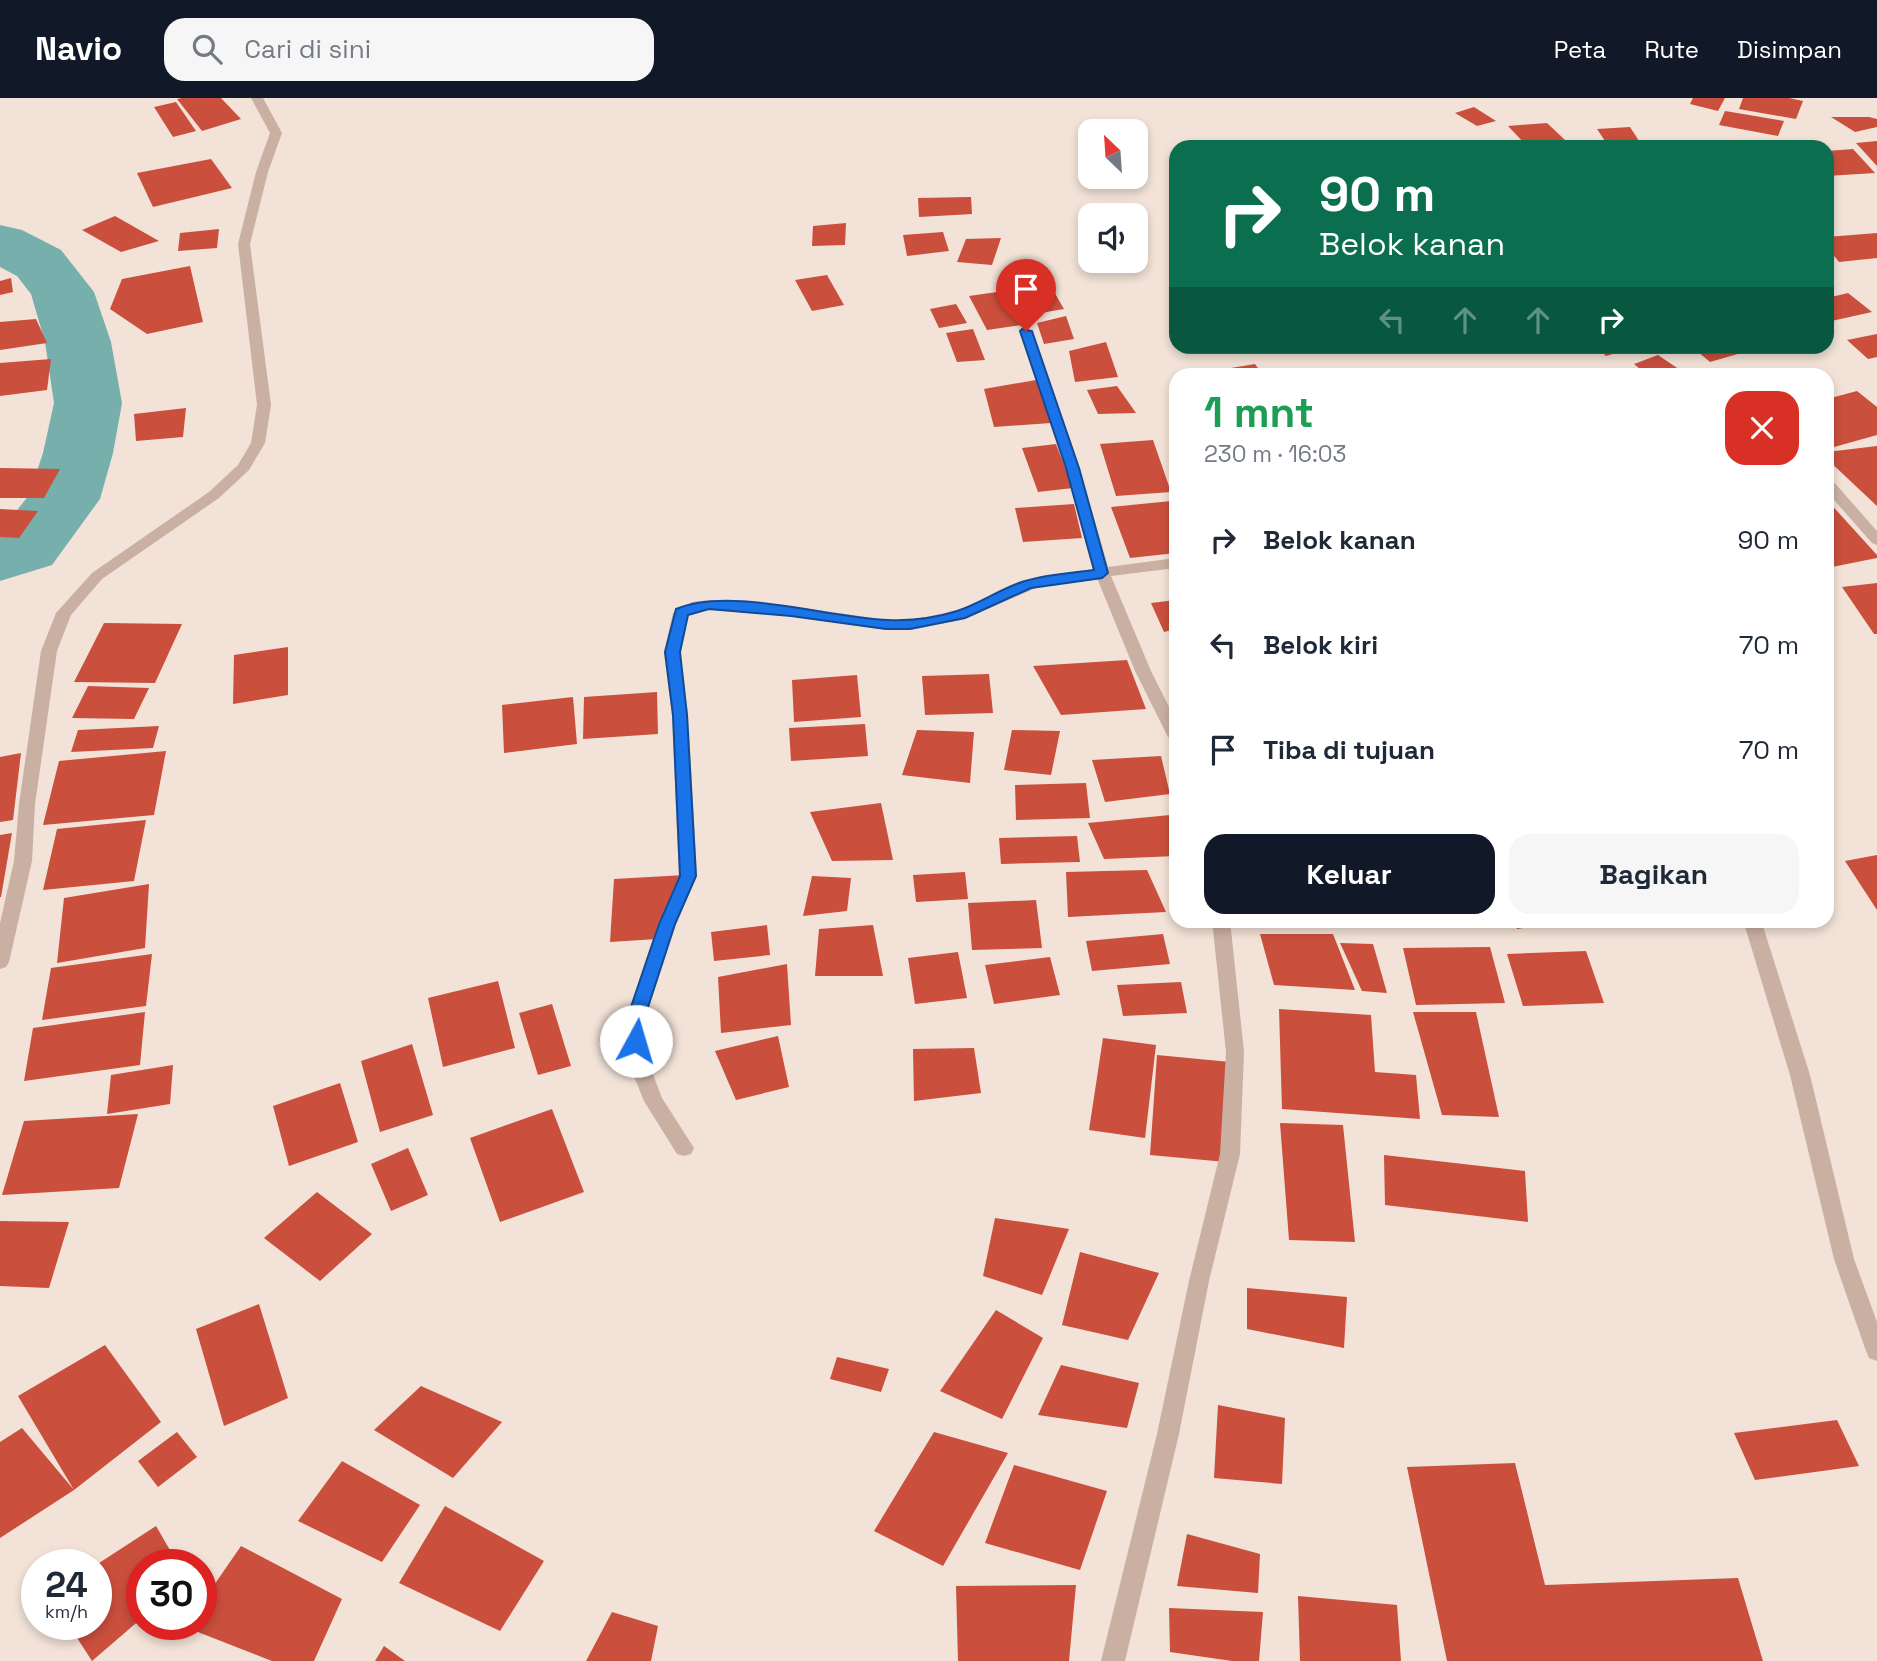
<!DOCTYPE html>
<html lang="id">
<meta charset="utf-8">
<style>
body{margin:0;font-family:"Space Grotesk",sans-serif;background:#f6f6f7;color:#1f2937;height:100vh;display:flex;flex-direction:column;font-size:26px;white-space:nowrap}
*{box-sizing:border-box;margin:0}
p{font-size:23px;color:#747a83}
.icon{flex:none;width:38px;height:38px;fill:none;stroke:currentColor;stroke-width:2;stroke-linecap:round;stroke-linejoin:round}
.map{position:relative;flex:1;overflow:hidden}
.side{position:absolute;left:1169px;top:270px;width:665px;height:560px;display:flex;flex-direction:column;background:#fff;border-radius:21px;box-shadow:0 4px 10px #0003}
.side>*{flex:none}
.top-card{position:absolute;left:1169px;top:42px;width:665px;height:214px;border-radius:21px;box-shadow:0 4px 10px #0003;background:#0b6e4f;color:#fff;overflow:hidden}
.needle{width:46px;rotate:335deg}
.buttons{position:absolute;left:1078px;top:21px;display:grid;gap:14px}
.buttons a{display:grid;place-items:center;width:70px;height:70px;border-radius:14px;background:#fff;box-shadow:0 4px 10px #0003;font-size:35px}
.speed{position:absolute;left:21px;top:1451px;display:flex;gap:14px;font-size:35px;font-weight:700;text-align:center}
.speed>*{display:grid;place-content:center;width:91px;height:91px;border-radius:50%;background:#fff;box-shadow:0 4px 10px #0003;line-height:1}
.speed small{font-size:18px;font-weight:400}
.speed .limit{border:10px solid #d22;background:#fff;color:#111}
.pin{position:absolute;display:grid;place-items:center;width:60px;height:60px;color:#fff;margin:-72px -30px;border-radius:50% 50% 50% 0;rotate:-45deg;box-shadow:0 0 7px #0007}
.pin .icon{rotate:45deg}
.me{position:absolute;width:77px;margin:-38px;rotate:6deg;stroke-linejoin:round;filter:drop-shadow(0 0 5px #0008)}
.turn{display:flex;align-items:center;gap:24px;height:147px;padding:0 35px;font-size:32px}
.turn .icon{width:91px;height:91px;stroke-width:2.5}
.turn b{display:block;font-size:49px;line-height:60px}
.lanes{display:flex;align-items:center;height:66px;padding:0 35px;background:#0003;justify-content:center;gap:35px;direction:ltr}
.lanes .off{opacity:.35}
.round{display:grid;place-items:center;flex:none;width:74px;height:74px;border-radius:21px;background:#f6f6f7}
.head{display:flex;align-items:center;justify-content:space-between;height:119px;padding:0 35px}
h1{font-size:42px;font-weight:800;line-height:52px;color:#1e9e55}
.primary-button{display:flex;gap:14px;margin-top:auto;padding:14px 35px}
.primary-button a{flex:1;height:80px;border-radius:21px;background:#111827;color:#fff;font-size:28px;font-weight:800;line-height:80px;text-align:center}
.primary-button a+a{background:#f6f6f7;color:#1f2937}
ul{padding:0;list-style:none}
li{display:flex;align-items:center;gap:21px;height:105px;padding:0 35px}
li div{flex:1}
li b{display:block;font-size:26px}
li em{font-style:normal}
header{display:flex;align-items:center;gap:42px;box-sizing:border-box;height:98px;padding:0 35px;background:#111827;color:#fff}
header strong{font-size:33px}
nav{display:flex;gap:38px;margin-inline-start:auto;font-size:24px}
.search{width:490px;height:63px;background:#f6f6f7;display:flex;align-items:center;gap:18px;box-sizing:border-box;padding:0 24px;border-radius:21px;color:#747a83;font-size:26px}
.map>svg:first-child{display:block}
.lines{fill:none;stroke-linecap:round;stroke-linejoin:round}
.river{fill:#76afab;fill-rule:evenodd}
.building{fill:#ca4f3d}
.minor{fill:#cab0a3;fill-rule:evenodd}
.route{fill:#1a73e8;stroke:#114b97;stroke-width:2}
</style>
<header>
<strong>Navio</strong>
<div class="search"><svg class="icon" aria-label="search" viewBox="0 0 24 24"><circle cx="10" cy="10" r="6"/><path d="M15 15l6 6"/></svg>Cari di sini</div>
<nav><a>Peta</a><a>Rute</a><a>Disimpan</a></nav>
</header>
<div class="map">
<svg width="1877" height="1563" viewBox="0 0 1877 1563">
<rect width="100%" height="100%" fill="#f2e2d7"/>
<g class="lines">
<path class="river" d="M0 127 22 132 61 152 94 194 111 244 122 305 113 355 100 401 89 416 52 467 0 483V434L29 397 43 355 54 305 45 244 31 196 17 178 0 169Z"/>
</g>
<path class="building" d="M182 0H221L241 21 202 33 177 1Z
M1693 0H1725L1718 13 1690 6Z
M1743 0H1789L1803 3 1796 21 1739 11Z
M176 4 196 33 173 39 154 9Z
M1474 9 1496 23 1477 28 1455 15Z
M1725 13 1784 23 1778 38 1719 27Z
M1831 19H1869L1877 21V29L1855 34Z
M1547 25 1565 42 1525 46 1508 28Z
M1630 29 1643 49H1609L1597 31Z
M1877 43V68L1856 45Z
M1853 51 1875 75 1827 78V53Z
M211 61 232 90 153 109 137 75Z
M971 99 972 116 919 119 918 100Z
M115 118 159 143 121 154 82 132Z
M846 125 845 147 812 148 813 128Z
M219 131 217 150 178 153 180 135Z
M943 134 949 153 907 158 903 137Z
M1877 135V160L1839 164 1827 149V139Z
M1001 140 992 167 957 164 966 141Z
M190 168 203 224 147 236 110 211 122 181Z
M827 177 844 207 812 213 795 182Z
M11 180 13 194 0 197V183Z
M1053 192 1064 211 1029 217 1019 200Z
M1004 193 1022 227 987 232 969 198Z
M1848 195 1872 214 1827 224V200Z
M956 206 967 225 939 230 930 211Z
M1066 218 1074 241 1044 246 1037 225Z
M36 221 47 245 0 252V224Z
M973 231 985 262 957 264 946 235Z
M1877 236V259L1868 261 1847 242Z
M1106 244 1118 279 1075 284 1069 253Z
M1245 248H1284V250L1250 256Z
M1596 248H1637V249L1606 258Z
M1691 248H1752L1755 251 1710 264Z
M1658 257 1686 276H1646L1634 266Z
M51 261 47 292 0 298V265Z
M1255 266 1262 276H1208L1207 274Z
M1036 282 1051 325 994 329 984 291Z
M1117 288 1136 315 1098 316 1087 292Z
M1857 293 1877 309V337L1827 351V301Z
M186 310 183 339 136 343 134 316Z
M1153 342 1171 394 1116 398 1100 346Z
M1056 346 1073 390 1038 394 1022 350Z
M1877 348V408L1827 361V354Z
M0 370 60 371 44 400H0Z
M1827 402 1877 457V460L1827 470Z
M1171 403 1176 415V455L1130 460 1111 409Z
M1074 406 1082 440 1023 444 1015 410Z
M0 411 38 413 19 440 0 439Z
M1877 485V536H1874L1842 489Z
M1176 502V531L1164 534 1151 505Z
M104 525 182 526 155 585 74 584Z
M288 549V597L233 606 234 557Z
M1127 562 1146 611 1061 617 1033 568Z
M989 576 993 615 925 617 922 578Z
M857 577 861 619 794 624 792 582Z
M88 588 149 590 134 621 72 620Z
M657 594 658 636 583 641 584 599Z
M573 599 577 646 504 655 502 607Z
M865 626 868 658 791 663 789 630Z
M159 628 153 650 71 654 78 632Z
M917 632 974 634 970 685 902 677Z
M1012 632 1060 633 1051 677 1004 672Z
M166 653 154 717 43 727 59 663Z
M21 655 13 722 0 724V659Z
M1161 658 1170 696 1105 704 1092 662Z
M1086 685 1090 720 1016 722 1015 687Z
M881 705 893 762 832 763 810 714Z
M1170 717 1176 732V758L1104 761 1088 725Z
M146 722 134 783 43 792 57 731Z
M12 735 1 799H0V737Z
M1077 738 1080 764 1001 766 999 740Z
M1877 757V812L1845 763Z
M1147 772 1166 814 1068 819 1066 774Z
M965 774 968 801 916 804 913 777Z
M685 777 657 841 610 844 614 781Z
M812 778 851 780 847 813 803 818Z
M149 786 145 850 57 865 64 800Z
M1036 802 1042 850 972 852 968 805Z
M1429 822H1489L1490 825 1433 829Z
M1514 822H1547L1549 826 1517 831Z
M767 827 770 857 714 863 711 834Z
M873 827 883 878H815L819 831Z
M1163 836 1170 866 1092 873 1086 843Z
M1260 836H1333L1355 892 1274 887Z
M1340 845 1373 846 1387 895 1362 893Z
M1490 849 1505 905 1416 907 1403 850Z
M1586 853 1604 905 1523 908 1507 856Z
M958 854 967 900 915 906 908 860Z
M152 856 146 908 42 922 51 870Z
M1050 859 1060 897 994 906 985 867Z
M787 866 791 927 721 935 718 879Z
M498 883 515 950 443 969 428 900Z
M1181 884 1187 915 1123 918 1117 887Z
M552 906 571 968 538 977 519 915Z
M1279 911 1371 917 1375 974 1416 977 1420 1021 1282 1011Z
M145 914 140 967 24 983 33 930Z
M1413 914H1476L1499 1019 1442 1017Z
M778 938 789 989 736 1002 715 953Z
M1103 940 1156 947 1145 1040 1089 1032Z
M412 946 433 1017 380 1034 361 963Z
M974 950 981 995 914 1003 913 951Z
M1157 957 1230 964 1226 1064 1150 1057Z
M173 967 170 1006 107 1016 111 977Z
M340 985 358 1044 289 1068 273 1008Z
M552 1011 584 1094 500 1124 470 1040Z
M138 1016 119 1090 2 1097 24 1023Z
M1280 1025 1343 1027 1355 1144 1289 1142Z
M408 1050 428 1097 391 1113 371 1066Z
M1384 1057 1525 1073 1528 1124 1385 1107Z
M317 1094 372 1136 320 1183 264 1140Z
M995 1120 1069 1131 1042 1197 983 1178Z
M0 1123 69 1124 49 1190 0 1188Z
M1080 1154 1159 1175 1128 1242 1062 1227Z
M1247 1190 1347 1199 1344 1250 1247 1231Z
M259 1206 288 1300 224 1328 196 1231Z
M996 1212 1043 1240 1002 1321 940 1293Z
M105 1247 161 1324 74 1392 18 1298Z
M837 1259 889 1271 881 1294 830 1281Z
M1061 1267 1139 1285 1127 1330 1038 1317Z
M421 1288 502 1324 453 1380 374 1332Z
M1218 1307 1285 1320 1282 1386 1214 1380Z
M1837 1322 1859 1368 1755 1382 1734 1335Z
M22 1330 74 1392 0 1440V1344Z
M177 1334 197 1359 158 1389 138 1363Z
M934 1334 1008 1355 943 1468 874 1433Z
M342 1363 420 1407 382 1464 298 1423Z
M1515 1365 1545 1487 1738 1480 1763 1563H1447L1407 1369Z
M1014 1367 1107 1393 1080 1472 985 1445Z
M445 1408 544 1463 500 1533 399 1485Z
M156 1428 178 1466H142V1520L92 1563 68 1526H96V1467Z
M1187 1436 1260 1456 1258 1495 1177 1488Z
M241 1448 342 1501 314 1563H272L185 1529 188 1526H201V1506Z
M1076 1487 1069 1563H958L956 1488Z
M1298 1498 1397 1507 1401 1563H1300Z
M1169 1510 1263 1514 1259 1563H1232L1170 1554Z
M612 1514 658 1528 651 1563H586Z
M384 1548 405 1563H375Z"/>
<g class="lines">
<path class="minor" d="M251 0H263L282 35 268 74 250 146 271 307 265 345 249 372 219 400 102 481 71 517 57 553 35 706 32 763 9 864 6 869 0 871V825L14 763 19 706 41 553 56 515 92 475 209 394 238 367 251 345 257 307 238 146 256 74 270 35Z
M1026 229 1032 233 1080 371 1108 469 1176 460V470L1111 478 1151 573 1176 623V645L1168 639 1135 573 1097 480 1045 486 965 521 910 532H886L791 518 709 512H700L688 518 680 554 688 617 697 778 676 826 649 909 645 943 651 971 662 1000 694 1050 691 1056 684 1058 677 1056 644 1003 631 971 627 943 631 909 658 826 679 778 672 617 664 554 673 515 692 504 709 502 791 508 886 522H910L956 513 1037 479 1093 471 1066 371 1020 233Z
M1827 381 1832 382 1877 433V447L1872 445 1827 394Z
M1212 822H1230L1244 954 1240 1056 1209 1183 1179 1336 1125 1563H1101L1157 1336 1189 1183 1220 1056 1226 954Z
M1743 822H1761L1810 977 1854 1161 1877 1224V1263L1869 1260 1866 1253 1834 1161 1790 977Z"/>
</g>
<path class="route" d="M1022 231 1032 233 1079 370 1108 475 1102 480 1031 490 965 520 910 531H886L791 518 709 511 688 517 680 554 687 617 696 778 675 826 648 909 645 943 642 948H630L628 943 631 909 659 826 680 778 673 617 665 554 676 511C730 488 828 520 888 522 910 523 935 520 957 513 980 506 1001 490 1025 483 1047 476 1072 475 1094 472L1066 370 1020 233Z"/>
</svg>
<div class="buttons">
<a><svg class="needle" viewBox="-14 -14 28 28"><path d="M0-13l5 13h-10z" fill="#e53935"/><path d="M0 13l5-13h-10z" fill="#747a83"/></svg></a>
<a><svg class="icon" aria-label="sound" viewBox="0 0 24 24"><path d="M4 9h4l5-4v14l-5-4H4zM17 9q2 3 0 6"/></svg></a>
</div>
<div class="speed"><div>24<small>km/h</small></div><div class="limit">30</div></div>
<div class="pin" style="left:1026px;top:233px;background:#d93025"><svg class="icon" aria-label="arrive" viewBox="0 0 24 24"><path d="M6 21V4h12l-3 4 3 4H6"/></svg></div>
<svg class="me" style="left:636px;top:943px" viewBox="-20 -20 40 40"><circle r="19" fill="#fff"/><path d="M0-13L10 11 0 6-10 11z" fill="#1a73e8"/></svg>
<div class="top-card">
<div class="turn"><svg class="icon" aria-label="right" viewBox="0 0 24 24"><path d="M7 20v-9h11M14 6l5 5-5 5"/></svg><div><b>90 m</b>Belok kanan</div></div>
<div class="lanes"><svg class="icon off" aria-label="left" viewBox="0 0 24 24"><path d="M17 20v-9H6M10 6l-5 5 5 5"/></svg><svg class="icon off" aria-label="ahead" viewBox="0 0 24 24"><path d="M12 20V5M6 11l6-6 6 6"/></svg><svg class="icon off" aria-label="ahead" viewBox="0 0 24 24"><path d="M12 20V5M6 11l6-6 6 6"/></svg><svg class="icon" aria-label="right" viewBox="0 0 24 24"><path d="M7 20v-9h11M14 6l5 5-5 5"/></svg></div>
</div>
<section class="side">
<div class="head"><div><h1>1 mnt</h1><p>230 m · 16:03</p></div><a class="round" style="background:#d93025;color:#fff"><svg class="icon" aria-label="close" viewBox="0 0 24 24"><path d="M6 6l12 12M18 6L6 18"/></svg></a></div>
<ul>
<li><svg class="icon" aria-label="right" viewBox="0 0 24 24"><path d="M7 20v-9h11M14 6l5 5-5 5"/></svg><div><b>Belok kanan</b></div><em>90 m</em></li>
<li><svg class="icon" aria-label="left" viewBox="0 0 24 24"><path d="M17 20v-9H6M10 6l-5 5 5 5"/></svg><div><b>Belok kiri</b></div><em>70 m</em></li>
<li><svg class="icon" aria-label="arrive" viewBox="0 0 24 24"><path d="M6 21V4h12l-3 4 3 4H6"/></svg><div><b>Tiba di tujuan</b></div><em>70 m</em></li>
</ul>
<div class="primary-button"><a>Keluar</a><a>Bagikan</a></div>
</section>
</div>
